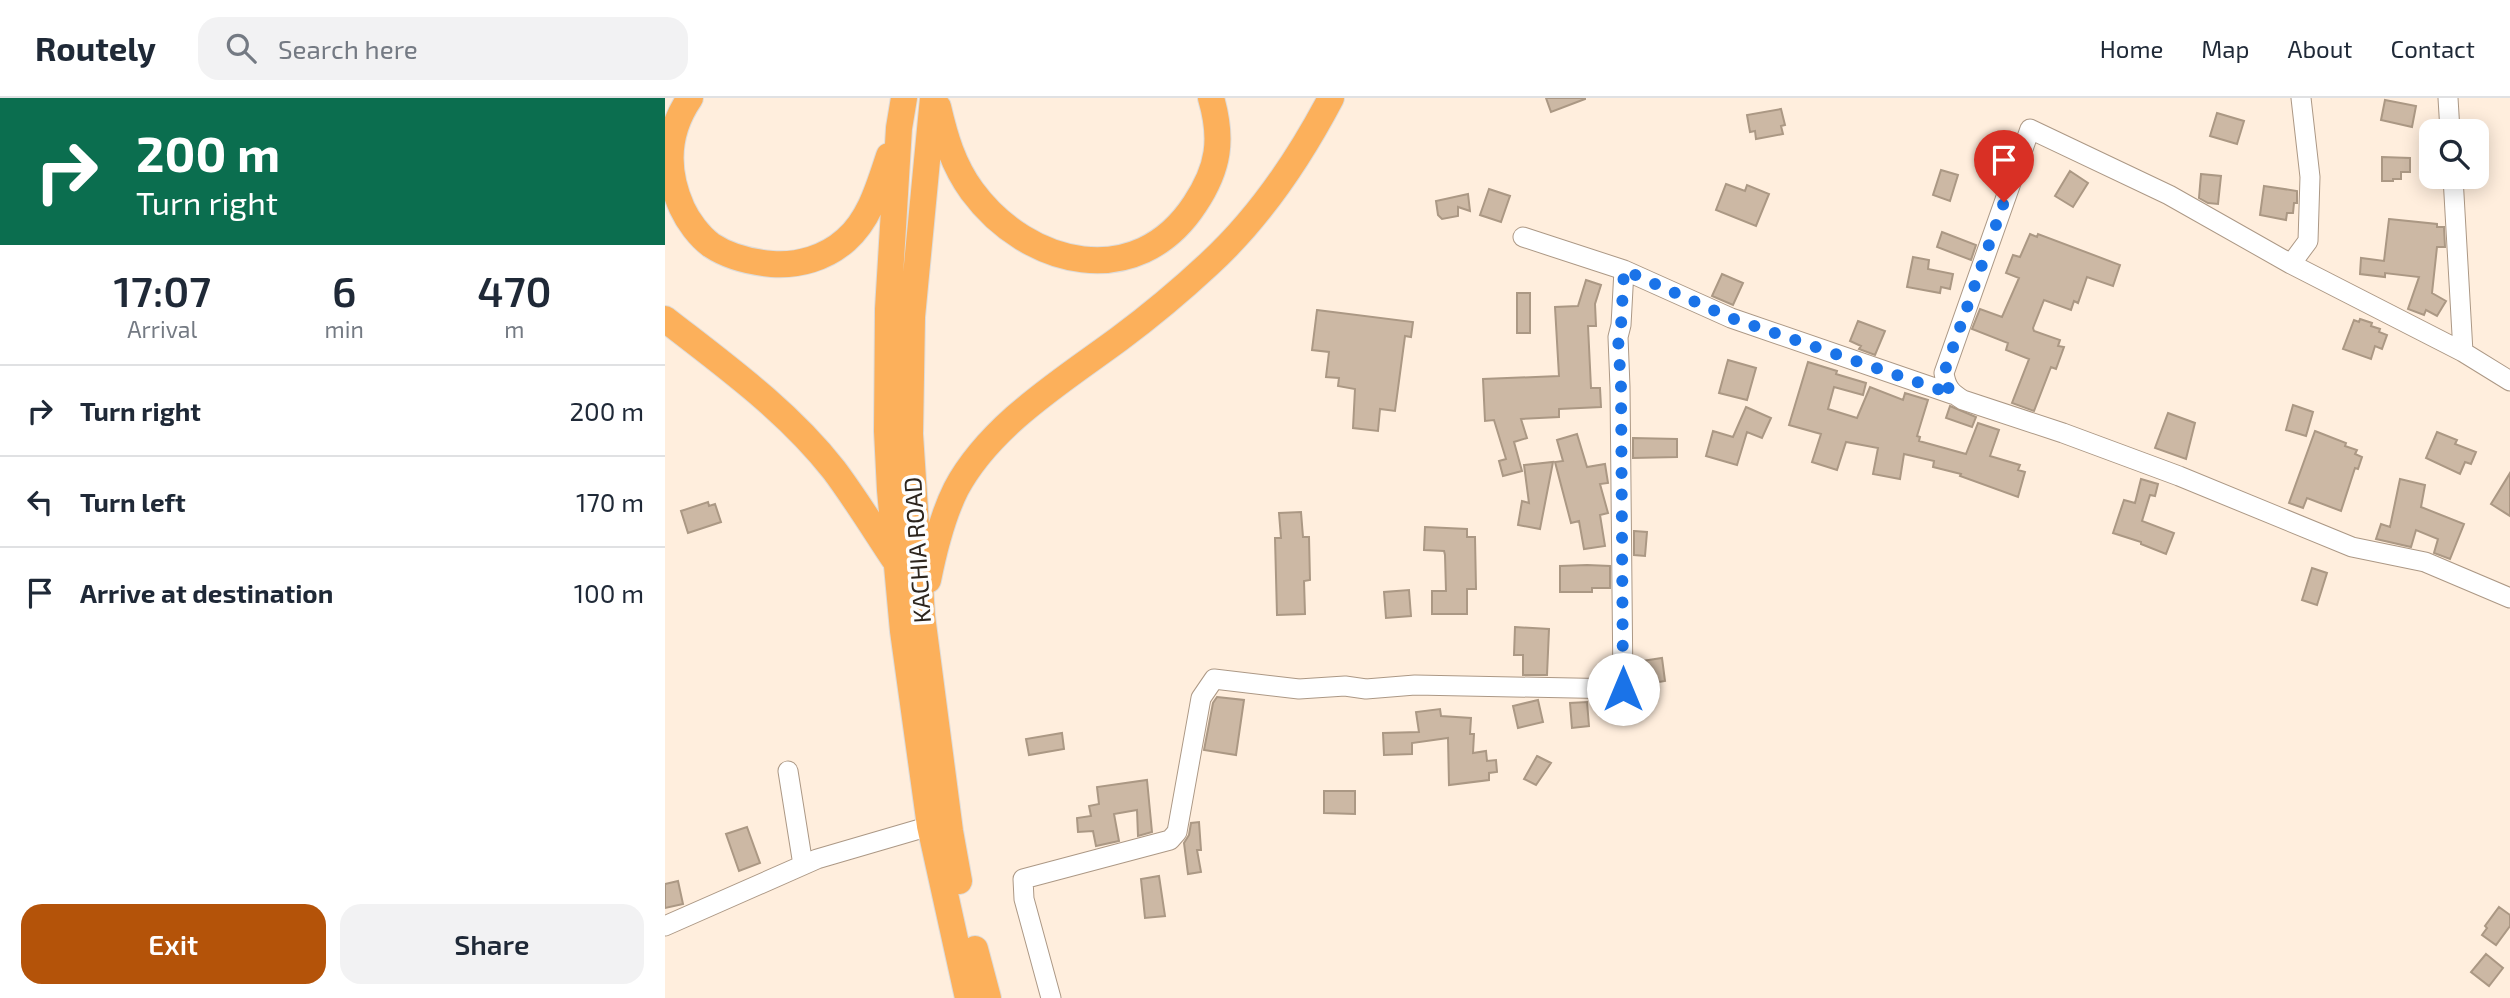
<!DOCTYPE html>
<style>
body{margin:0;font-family:"Exo 2",sans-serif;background:#f2f2f3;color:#1f2937;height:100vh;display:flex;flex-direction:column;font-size:26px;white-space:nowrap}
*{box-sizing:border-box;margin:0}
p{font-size:23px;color:#747a83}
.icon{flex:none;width:38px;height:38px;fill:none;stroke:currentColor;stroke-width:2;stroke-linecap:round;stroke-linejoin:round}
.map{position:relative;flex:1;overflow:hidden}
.details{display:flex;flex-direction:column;background:#fff;width:665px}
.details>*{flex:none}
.top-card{background:#0b6e4f;color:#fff;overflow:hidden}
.tools{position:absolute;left:1754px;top:21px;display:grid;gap:14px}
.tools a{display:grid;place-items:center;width:70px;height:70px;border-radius:14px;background:#fff;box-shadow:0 4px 18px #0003;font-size:35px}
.pin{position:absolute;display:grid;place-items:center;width:60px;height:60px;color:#fff;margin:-72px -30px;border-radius:50% 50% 50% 0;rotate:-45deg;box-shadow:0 0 7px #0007}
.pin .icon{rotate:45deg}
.me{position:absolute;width:77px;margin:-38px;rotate:0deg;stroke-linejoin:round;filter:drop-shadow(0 0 5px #0008)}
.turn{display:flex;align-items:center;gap:24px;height:147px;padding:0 21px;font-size:32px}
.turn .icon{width:91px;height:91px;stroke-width:2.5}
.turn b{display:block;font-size:49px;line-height:60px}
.eta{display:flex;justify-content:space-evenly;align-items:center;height:119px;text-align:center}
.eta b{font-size:42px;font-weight:600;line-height:49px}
.button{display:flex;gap:14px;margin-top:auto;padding:14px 21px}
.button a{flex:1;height:80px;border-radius:21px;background:#b45309;color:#fff;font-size:28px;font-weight:600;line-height:80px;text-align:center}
.button a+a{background:#f2f2f3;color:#1f2937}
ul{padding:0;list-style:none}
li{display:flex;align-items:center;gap:21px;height:91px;padding:0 21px;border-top:2px solid #e0e1e3}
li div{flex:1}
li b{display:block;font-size:26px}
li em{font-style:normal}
header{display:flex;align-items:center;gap:42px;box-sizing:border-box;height:98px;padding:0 35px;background:#fff;border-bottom:2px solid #e0e1e3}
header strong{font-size:33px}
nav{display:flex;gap:38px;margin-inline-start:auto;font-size:24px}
.search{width:490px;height:63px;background:#f2f2f3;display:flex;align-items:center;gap:18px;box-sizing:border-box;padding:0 24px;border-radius:21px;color:#747a83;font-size:26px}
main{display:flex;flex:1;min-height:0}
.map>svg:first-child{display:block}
.building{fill:#ccb8a4;stroke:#ab9884;stroke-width:2}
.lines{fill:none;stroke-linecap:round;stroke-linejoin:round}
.minor-casing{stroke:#ac9885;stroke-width:21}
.highway-casing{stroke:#dddcdb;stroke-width:28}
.minor{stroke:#fff;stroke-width:19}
.highway{stroke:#fcb05b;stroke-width:26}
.route{stroke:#1a73e8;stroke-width:12;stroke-dasharray:0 21.6}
.labels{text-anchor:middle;stroke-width:7;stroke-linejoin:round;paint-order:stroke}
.street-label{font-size:24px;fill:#2d251d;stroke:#fefefe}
</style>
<header>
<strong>Routely</strong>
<div class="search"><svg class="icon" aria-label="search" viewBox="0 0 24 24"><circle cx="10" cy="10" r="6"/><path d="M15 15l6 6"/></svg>Search here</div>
<nav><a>Home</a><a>Map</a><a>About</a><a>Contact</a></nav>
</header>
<main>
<section class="details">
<div class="top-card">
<div class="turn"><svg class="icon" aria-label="right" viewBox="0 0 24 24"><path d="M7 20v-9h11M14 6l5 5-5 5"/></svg><div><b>200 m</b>Turn right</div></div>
</div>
<div class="eta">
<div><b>17:07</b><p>Arrival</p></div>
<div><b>6</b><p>min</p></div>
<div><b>470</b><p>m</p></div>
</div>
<ul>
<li><svg class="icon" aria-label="right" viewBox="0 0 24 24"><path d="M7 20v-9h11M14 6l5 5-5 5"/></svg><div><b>Turn right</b></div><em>200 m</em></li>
<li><svg class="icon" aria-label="left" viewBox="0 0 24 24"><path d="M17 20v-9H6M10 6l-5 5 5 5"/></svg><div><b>Turn left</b></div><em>170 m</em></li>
<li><svg class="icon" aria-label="arrive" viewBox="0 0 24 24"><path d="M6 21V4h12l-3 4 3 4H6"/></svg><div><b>Arrive at destination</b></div><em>100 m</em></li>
</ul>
<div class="button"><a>Exit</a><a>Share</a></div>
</section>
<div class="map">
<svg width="1845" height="900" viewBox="0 0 1845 900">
<rect width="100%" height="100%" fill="#fed"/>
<path class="building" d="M881 0H920V1L886 14Z
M1720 2 1751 8 1747 29 1716 22Z
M1116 11 1120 27 1116 28 1118 36 1091 41 1090 33 1085 34 1082 17Z
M1552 15 1579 23 1572 46 1545 38Z
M1717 59 1745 60V74H1736V81H1728V83H1717Z
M1276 72 1293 77 1285 103 1268 97Z
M1405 73 1423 85 1408 109 1390 98Z
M1536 76 1556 78 1553 106 1543 105 1534 100Z
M1061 86 1080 93 1082 87 1104 96 1091 128 1051 112Z
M1599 88 1632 93V105H1629L1628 115H1622L1621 122 1595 117Z
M824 91 845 98 836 124 815 117Z
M803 96 805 113 793 109V118L777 121 773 117 771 103Z
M1724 121 1772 126V129H1779L1780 149H1772L1767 195 1781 203 1772 218 1761 212 1759 217 1743 211 1754 179 1720 175V179L1695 176 1696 160 1719 163Z
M1277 134 1311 147 1306 162 1272 149Z
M1365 136 1372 139 1373 136 1455 167 1448 188 1422 179 1413 205 1409 203 1406 212 1379 202 1368 230 1369 233 1395 242 1393 248 1399 249 1391 271 1386 269 1369 313 1347 305 1364 261 1341 252 1343 245 1307 231 1315 211 1337 219 1354 180 1341 175 1348 157 1355 159Z
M1248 159 1264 162 1263 171 1288 176 1285 191 1276 189 1275 195 1242 189Z
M1057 176 1078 185 1068 207 1047 198Z
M921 182 936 187 930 206 931 228H923L926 290H935L936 309 894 311V319L856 321 862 340 849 344 857 373 838 378 834 363 841 361 829 322 820 323 818 281 894 278 890 209 913 208Z
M852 195H865V235H852Z
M652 212 748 224 746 239 740 238 730 313 715 311 713 333 688 330 690 291 673 288 674 280 661 279 664 254 647 252Z
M1695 221 1707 225 1706 228 1715 231 1714 234 1722 237 1717 251 1710 248 1706 261 1678 251 1689 222 1694 224Z
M1193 223 1220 233 1210 257 1194 251 1196 248 1185 243Z
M1063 262 1091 270 1082 302 1054 295Z
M1143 264 1172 273 1171 276 1201 285 1198 297 1169 289 1163 311 1192 320 1205 289 1238 302 1240 295 1263 302 1252 338 1255 339 1254 343 1301 356 1313 325 1334 332 1325 358 1355 367 1353 372 1360 374 1353 399 1295 378 1296 376 1268 369 1269 363 1239 356 1235 381 1208 376 1213 350 1181 344 1172 372 1147 364 1156 336 1124 327Z
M1628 307 1648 314 1641 338 1621 332Z
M1285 308 1311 319 1307 329 1281 320Z
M1081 309 1106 320 1097 340 1082 334 1072 367 1041 358 1048 333 1068 339Z
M1503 315 1530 325 1521 361 1490 350Z
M1650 333 1681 345 1680 348 1692 352 1690 356 1697 359 1693 371 1690 370 1676 413 1642 400 1638 410 1624 405Z
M1772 334 1792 342 1790 346 1811 354 1806 366 1800 364 1795 376 1761 360Z
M912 336 922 369 940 366 943 385 935 386 943 415 935 417 940 448 919 451 914 423 906 425 890 364 898 363 892 342Z
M968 340 1012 341V359L968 360Z
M888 364 875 431 853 427 857 403 864 405 859 367Z
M1845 375V418L1826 406Z
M1476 381 1493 386 1490 398 1485 397 1477 423 1509 435 1501 456 1476 446V444L1448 435 1459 402 1470 405Z
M1735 381 1760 387 1756 409 1799 426 1785 461 1769 455 1773 441 1751 432 1746 449 1711 441 1716 426 1725 429Z
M43 404 44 408 50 406 56 424 23 435 16 413Z
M636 414 638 439H644L645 482 639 483 640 516 612 517 610 440H616L614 415Z
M760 429 802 431V439H810L811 491H802V516H767V493H781L780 457 779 453 759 452Z
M969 433 982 434 980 458 969 457Z
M922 467 945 468V490H927V494H895V468Z
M1647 470 1662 475 1652 507 1637 502Z
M744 492 746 518 721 520 719 494Z
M850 529 884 531 882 577H858V557H849Z
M997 560 1000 583 970 588V564Z
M552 599 579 602 571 657 539 652 548 605Z
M873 602 878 624 853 630 848 608Z
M922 604 924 628 907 630 905 605Z
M775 611 776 618 806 620 805 636H809L808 655 821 653 822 663 831 662 832 674 824 675V682L784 687 783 640 747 645V656L719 657 718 635 754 634 751 614Z
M397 635 399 651 364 657 361 641Z
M872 658 886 665 871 687 859 681Z
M482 682 487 734 473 738 472 712 449 716 454 743 431 748 428 733 413 734 412 720 426 718 424 708 434 706 432 689Z
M659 693H690V716L659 715Z
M534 724 536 752H532L536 774 523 776 519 745 524 737 526 725Z
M82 729 95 765 74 773 61 736Z
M494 778 500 818 480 820 476 781Z
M13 783 18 806 0 810V786Z
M1834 809 1845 817V828L1831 847 1817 837 1822 830 1820 828Z
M1821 856 1838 870 1824 888 1806 874Z"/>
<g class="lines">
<defs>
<path id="minor" d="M1783 0 1785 33
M1788 79 1798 254
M858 139 959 172 1066 220 1287 296
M1626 166 1643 143 1645 79 1636 0
M1845 283 1798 254 1626 166 1504 97 1365 31 1279 275C1281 289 1286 295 1298 302L1398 335 1514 378 1687 449 1760 464 1845 500
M123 673 138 767
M0 828 152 761 265 728
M386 900 359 801 358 781 505 742 512 734 536 600 549 581 634 591 680 588 701 591 750 587 958 591 955 289 953 239 956 227 959 172"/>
<path id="highway" d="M25 0C1 35 0 72 17 110 23 123 34 138 46 147 64 159 85 164 107 166 133 168 161 160 181 142 205 121 214 88 224 58
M239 0 234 30 223 211 222 333 225 392 238 533 265 728 303 900
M268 0 247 219 245 336 257 518 285 733 294 783
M273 9C280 39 288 67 307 93 363 169 472 195 530 106 554 70 558 41 546 0
M0 221C59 267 122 312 169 372 190 400 209 431 229 461
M263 482C269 452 277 419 291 391 325 327 397 283 454 241 485 218 515 193 544 166 593 121 635 59 666 0
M310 851 323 900"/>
</defs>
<use href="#minor" class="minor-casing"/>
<use href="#highway" class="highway-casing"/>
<use href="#minor" class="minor"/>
<use href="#highway" class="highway"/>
</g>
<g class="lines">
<path class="route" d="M958 591 956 289 953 239 956 228 959 172 1066 220 1287 296 1280 284 1279 275 1339 104"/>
</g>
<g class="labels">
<g class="street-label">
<text transform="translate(253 452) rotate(-94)" y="8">KACHIA ROAD</text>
</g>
</g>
</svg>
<div class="tools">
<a><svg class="icon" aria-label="search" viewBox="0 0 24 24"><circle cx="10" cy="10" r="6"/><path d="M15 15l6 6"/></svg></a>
</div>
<div class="pin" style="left:1339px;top:104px;background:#d93025"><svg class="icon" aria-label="arrive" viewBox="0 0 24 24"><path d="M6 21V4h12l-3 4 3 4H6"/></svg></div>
<svg class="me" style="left:958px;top:591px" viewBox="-20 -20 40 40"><circle r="19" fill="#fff"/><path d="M0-13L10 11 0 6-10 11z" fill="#1a73e8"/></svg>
</div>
</main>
